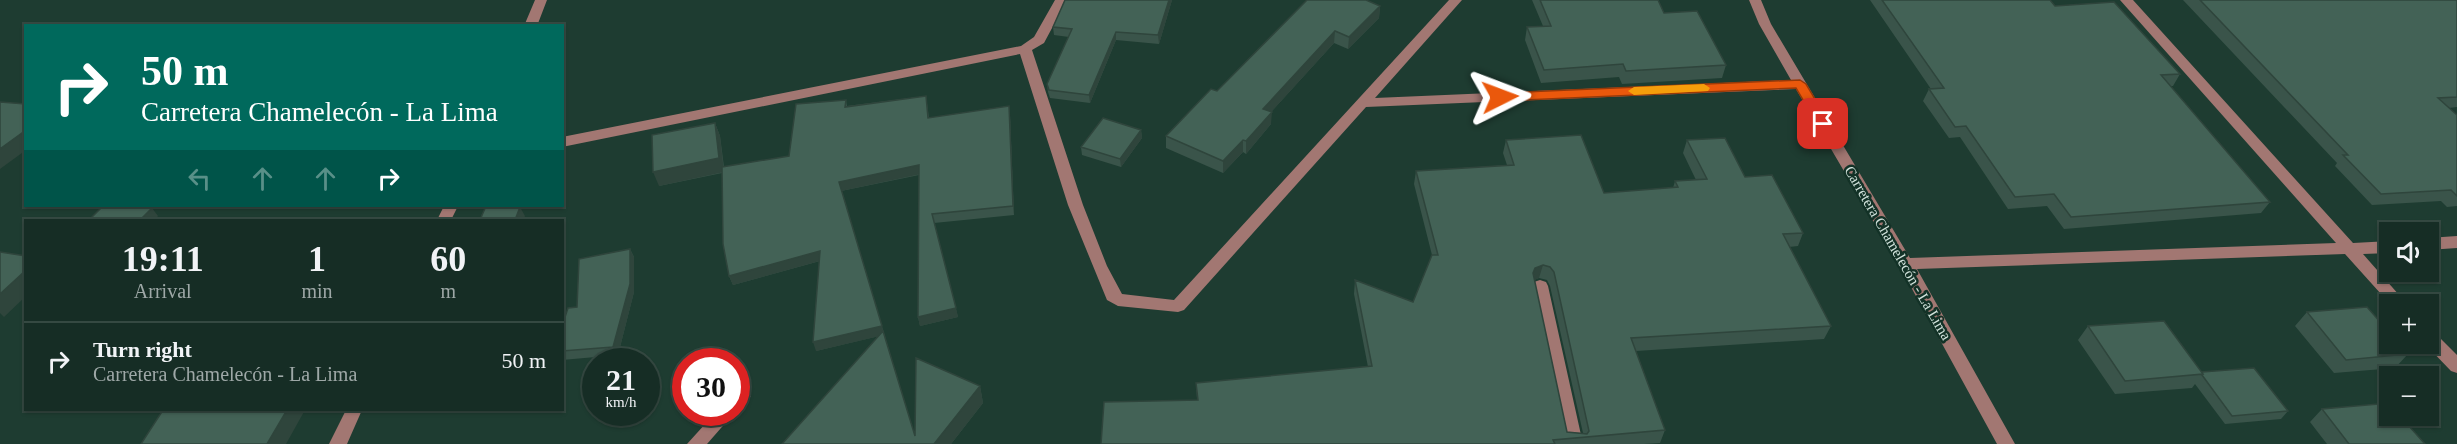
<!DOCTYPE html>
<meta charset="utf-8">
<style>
body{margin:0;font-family:Georgia,serif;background:#1f352d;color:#f1f3f6;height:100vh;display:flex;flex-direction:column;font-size:22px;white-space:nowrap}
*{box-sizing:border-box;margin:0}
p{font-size:20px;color:#9ea8a7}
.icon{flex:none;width:33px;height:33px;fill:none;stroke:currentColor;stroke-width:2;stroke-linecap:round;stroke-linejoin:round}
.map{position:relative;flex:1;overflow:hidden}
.details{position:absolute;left:24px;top:219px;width:540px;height:192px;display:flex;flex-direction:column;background:#162d25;border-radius:0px;box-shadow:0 2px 4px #0004,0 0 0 2px #354942}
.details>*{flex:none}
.top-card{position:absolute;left:24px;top:24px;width:540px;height:183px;border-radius:0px;box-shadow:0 2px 4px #0004,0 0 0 2px #354942;background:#00695c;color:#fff;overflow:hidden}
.controls{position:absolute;left:2379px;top:222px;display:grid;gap:12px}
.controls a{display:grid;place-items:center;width:60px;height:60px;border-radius:0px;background:#162d25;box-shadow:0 2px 4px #0004,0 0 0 2px #354942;font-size:30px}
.speed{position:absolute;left:582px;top:348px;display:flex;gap:12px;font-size:30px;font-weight:700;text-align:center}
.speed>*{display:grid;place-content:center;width:78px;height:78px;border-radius:50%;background:#162d25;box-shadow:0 2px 4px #0004,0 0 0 2px #354942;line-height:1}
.speed small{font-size:15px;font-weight:400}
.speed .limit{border:9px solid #d22;background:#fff;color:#111}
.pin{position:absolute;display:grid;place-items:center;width:51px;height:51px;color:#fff;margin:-26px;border-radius:12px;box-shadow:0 3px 9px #0006}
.me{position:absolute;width:66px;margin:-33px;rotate:87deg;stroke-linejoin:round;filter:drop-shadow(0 0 4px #0008)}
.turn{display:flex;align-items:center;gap:21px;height:126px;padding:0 18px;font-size:27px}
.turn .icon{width:78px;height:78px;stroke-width:2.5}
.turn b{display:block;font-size:42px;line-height:51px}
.lanes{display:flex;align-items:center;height:57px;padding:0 18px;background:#0003;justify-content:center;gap:30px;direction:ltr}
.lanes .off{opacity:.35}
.eta{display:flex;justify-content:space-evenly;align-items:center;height:102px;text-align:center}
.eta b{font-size:36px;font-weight:800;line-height:42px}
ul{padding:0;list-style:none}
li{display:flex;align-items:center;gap:18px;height:78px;padding:0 18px;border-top:2px solid #354942}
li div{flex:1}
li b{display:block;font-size:22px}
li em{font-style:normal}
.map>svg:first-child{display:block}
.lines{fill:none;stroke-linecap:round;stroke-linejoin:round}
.minor{fill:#a27772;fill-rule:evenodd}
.wall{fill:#3a544a;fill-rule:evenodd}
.shaded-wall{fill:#2f453c}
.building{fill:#436256;stroke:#2f453c;stroke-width:1.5;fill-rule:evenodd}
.route{fill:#ea580c;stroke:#983908;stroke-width:1.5}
.slow{fill:#f59e0b}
.labels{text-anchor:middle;stroke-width:5;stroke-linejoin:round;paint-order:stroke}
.street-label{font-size:15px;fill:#d2e3dc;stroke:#133227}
</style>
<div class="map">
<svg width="2457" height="444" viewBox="0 0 2457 444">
<rect width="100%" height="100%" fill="#1e3c31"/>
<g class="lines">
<path class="minor" d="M535 0H547L537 26H524Z
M1055 0H1067L1044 43 1032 50 1083 205 1107 266 1122 294 1174 300 1449 0H1462L1375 98 1791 80 1759 24 1749 0H1761L1771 24 1910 258 2336 243 2120 0H2133L2353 243 2390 241V253L2363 254 2407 304H2390L2345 254 1917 269 2015 444H1997L1900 267 1796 89 1366 107 1184 310 1178 312 1118 306 1107 300 1068 205 1020 54 562 147V137L1021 46 1034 37Z
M444 206H458L451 220H437Z
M2457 236V248L2428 250V238Z
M1540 280 1546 282 1548 286 1583 444H1565L1532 286 1534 282Z
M2428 330 2434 332 2457 355V373L2451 371 2425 344H2428Z
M743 389 749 391 751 396 742 407 736 409V392Z
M346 410H362L347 444H329Z
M716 412H735L707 444H687Z"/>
</g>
<path class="wall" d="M1065 0H1172L1159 44 1116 40 1090 103 1050 98 1048 92 1047 84 1069 37 1054 35 1053 27Z
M1532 0H1658L1664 13 1726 65 1722 78 1622 84 1619 77 1541 83 1525 40 1527 27 1543 26Z
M1870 0H2050L2055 6 2180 74 2173 86H2170L2270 202 2261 213 2064 229 2047 206 2008 209 1960 137 1949 138 1923 101 1929 89H1931Z
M2183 0H2457V107L2449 108 2457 115V206L2447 207 2441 201 2372 205 2335 166 2337 163Z
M1380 6 1379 18 1348 49 1334 43 1271 112V124L1246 154 1243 152 1223 173 1166 148V136L1217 91Z
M926 96 929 118 1009 106 1010 115 1014 215 934 223 958 317 920 326 918 317 919 175 841 191 915 436 980 386 983 403 951 444H782L879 336 816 351 820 261 733 285 729 276 722 173 659 186 715 123 720 136 724 167 789 156 846 100 847 106Z
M1141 130 1142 138 1121 167 1082 155 1081 147Z
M1506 140 1604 193 1673 188 1675 181 1696 180 1683 153 1687 140 1745 177 1803 233 1798 246 1789 247 1831 326 1824 339 1636 351 1665 430 1660 443 1644 444H1101L1197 400 1196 383 1368 367 1354 294 1355 280 1413 302 1432 255 1414 184 1416 171 1507 165 1503 153ZM1539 278 1547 280 1550 286 1583 433 1567 432 1534 280Z
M630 249 634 257V292L618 355 562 360V326L577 307Z
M2307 312 2408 354 2395 368 2334 373 2295 326Z
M2088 326 2202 372 2288 411 2281 419 2225 424 2195 384 2192 388 2115 394 2078 340Z
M2322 409 2425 444H2327L2310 422Z"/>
<path class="shaded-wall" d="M1169 0H1172L1159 44 1158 35Z
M1380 6 1379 18 1348 49 1349 37Z
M1335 31 1334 43 1263 121V109Z
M1116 32V40L1090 103 1089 95Z
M1009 106 1010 115 1014 215 1013 206Z
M1272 112 1271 124 1246 154V141Z
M715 123 720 136 724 172 659 186 653 172Z
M26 130V150L0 169V149Z
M1141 130 1142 138 1121 167 1120 159Z
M1243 140V152L1223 173V161Z
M919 165 921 174 841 191 839 182Z
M520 207 525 216 523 220H515Z
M152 208 158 216 155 220H140Z
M630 249 634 257V292L618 355 613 347Z
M820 251 823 260 733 285 729 276Z
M1543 265 1539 278 1532 281 1533 273 1535 268Z
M26 270V296L4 317 0 313V294Z
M956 308 958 317 920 326 918 317Z
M882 326 884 335 816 351 813 342Z
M980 386 983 403 951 444H934Z
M287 410H305L286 444H267Z"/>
<path class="building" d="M1065 0H1169L1158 35 1116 32 1089 95 1049 90 1047 84 1072 29 1053 27Z
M1307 0H1366L1380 6 1349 37 1335 31 1263 109 1272 112 1246 141 1243 140 1223 161 1166 136 1211 89 1217 91Z
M1540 0H1658L1664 13 1697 11 1726 65 1626 71 1623 64 1544 70 1527 27 1551 26Z
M1882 0H2050L2055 6 2114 2 2180 74 2161 75 2270 202 2071 217 2054 194 2015 197 1966 126 1955 127 1929 89 1944 88Z
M2200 0H2457V97L2438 98 2457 115V196L2451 190 2381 194 2343 155H2348Z
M926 96 928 118 1009 106 1013 206 932 214 956 308 918 317 919 165 839 182 882 326 813 342 820 251 729 276 723 244 722 167 789 156 796 104 846 100 845 107Z
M0 102 26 104V130L0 149Z
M1103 118 1141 130 1120 159 1081 147Z
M715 123 719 158 653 172 652 135Z
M1581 135 1604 193 1678 187 1675 181 1707 179 1687 140 1725 138 1745 177 1772 175 1803 233 1783 234 1831 326 1631 338 1665 430 1553 440 1555 444H1101L1104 402 1198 400 1196 383 1372 366 1355 280 1413 302 1432 255H1438L1416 171 1514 165 1506 140ZM1543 265 1550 267 1554 272 1589 431 1587 434 1567 432 1533 273 1535 268Z
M103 206H120L152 208 140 220H89Z
M486 206H516L520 207 515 220H480Z
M630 249V284L613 347 562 351V326L568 308 577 307 579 259Z
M0 252 26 256V270L0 294Z
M2367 307 2390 333V344H2399L2408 354 2346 360 2307 312Z
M2164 321 2203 374 2125 381 2088 326Z
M883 331 915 436 916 358 980 386 934 444H782Z
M2254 368 2288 411 2232 416 2202 375 2203 374 2202 372Z
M2390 403V416H2400L2425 444H2349L2322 409Z
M163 410H287L267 444H141Z"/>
<path class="route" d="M1800 80 1806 84 1830 124 1828 127H1819L1796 88 1500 101 1493 97 1500 93Z"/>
<path class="slow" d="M1704 84 1710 88 1708 91 1634 95 1628 91 1634 87Z"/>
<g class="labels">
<g class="street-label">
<text transform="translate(1898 253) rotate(60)" y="5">Carretera Chamelecón - La Lima</text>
</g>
</g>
</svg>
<div class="controls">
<a><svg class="icon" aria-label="sound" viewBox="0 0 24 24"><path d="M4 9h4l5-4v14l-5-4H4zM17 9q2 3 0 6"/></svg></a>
<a>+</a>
<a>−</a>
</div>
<div class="speed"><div>21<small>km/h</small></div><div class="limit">30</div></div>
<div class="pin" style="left:1823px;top:124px;background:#d93025"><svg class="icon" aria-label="arrive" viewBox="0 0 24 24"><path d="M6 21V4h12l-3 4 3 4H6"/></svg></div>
<svg class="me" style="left:1500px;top:97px" viewBox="-20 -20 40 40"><path d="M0-17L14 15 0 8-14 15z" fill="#ea580c" stroke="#fff" stroke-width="4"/></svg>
<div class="top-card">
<div class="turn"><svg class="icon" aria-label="right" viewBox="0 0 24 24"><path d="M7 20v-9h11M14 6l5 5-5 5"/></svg><div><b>50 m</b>Carretera Chamelecón - La Lima</div></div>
<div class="lanes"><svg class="icon off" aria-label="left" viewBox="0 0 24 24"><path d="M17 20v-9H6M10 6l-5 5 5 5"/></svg><svg class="icon off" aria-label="ahead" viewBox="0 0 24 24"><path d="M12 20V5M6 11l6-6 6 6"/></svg><svg class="icon off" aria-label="ahead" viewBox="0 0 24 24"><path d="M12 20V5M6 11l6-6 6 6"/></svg><svg class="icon" aria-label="right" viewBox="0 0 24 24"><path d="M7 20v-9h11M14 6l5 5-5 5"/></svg></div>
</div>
<section class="details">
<div class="eta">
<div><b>19:11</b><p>Arrival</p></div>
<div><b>1</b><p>min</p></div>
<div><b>60</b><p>m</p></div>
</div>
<ul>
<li><svg class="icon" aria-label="right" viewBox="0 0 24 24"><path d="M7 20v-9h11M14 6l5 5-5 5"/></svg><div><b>Turn right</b><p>Carretera Chamelecón - La Lima</p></div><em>50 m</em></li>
</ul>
</section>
</div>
